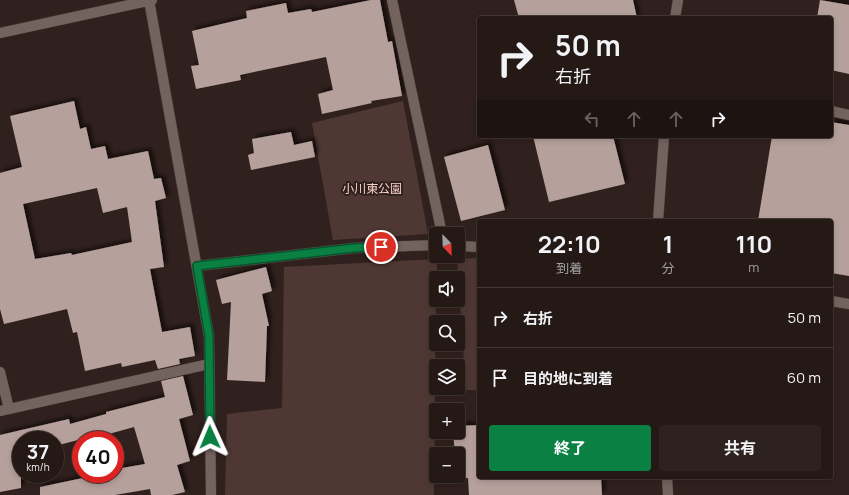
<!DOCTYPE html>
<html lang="ja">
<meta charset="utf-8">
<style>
body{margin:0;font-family:Manrope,"Noto Sans JP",sans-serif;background:#2d221f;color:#f1f3f6;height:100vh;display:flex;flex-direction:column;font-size:15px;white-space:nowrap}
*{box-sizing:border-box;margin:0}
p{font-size:13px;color:#a3a0a1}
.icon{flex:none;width:22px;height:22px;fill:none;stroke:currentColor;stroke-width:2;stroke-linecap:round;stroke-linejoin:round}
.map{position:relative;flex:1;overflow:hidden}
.sheet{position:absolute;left:477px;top:219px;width:356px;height:260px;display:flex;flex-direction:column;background:#251916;border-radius:4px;box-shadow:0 2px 6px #0003,0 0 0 1px #423835}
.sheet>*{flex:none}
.hud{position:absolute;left:477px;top:16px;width:356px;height:122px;border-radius:4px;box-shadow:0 2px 6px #0003,0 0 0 1px #423835;background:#251916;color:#f1f3f6;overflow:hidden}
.needle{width:26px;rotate:157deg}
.tools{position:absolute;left:429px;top:227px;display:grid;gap:8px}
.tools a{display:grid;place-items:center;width:36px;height:36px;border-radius:4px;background:#251916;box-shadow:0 2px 6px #0003,0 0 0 1px #423835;font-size:20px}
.speed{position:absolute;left:12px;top:431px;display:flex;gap:8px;font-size:20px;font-weight:700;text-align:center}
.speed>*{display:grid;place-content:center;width:52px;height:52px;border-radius:50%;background:#251916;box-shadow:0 2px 6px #0003,0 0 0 1px #423835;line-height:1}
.speed small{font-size:10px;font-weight:400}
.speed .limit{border:6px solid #d22;background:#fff;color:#111}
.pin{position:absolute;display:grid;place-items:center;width:34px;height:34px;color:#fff;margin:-17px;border:2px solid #fff;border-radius:50%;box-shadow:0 1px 4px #0007}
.me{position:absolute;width:44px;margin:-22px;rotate:359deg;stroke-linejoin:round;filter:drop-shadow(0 0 3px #0008)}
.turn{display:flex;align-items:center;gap:14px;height:84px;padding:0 12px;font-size:18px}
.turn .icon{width:52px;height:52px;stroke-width:2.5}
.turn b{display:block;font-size:28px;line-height:34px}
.lanes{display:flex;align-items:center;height:38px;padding:0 12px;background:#0003;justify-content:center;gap:20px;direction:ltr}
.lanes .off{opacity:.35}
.eta{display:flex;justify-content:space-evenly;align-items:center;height:68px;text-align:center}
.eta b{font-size:24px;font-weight:700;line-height:28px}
.action{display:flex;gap:8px;margin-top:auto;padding:8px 12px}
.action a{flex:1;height:46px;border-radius:4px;background:#0b8043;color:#fff;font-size:16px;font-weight:700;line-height:46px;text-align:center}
.action a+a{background:#2d221f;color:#f1f3f6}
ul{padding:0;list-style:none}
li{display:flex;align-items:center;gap:12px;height:60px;padding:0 12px;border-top:1px solid #423835}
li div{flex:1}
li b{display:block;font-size:15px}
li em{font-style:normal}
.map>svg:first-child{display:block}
.green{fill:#4f3834}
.building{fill:#b6a09c;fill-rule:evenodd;filter:url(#shadow)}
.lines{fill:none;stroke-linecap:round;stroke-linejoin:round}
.minor-casing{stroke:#4c3d3a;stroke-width:11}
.tertiary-casing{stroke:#4c3d3a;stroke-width:11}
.minor{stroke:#73635f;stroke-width:10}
.tertiary{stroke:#73635f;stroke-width:10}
.route-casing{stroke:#07532c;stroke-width:10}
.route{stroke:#0b8043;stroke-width:7}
.labels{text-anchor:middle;stroke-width:4;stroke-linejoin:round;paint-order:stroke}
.park-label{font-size:12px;fill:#f8d0c7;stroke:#31211e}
</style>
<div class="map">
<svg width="849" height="495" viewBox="0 0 849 495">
<defs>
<filter id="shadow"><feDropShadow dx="3.5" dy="-3.5" stdDeviation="2" flood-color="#0009"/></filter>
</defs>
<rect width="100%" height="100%" fill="#31211e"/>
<path class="green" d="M403 101 428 234 333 240 312 123Z
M479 258V390H466L457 259Z
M437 259V278H436L434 495H225L227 414 282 408 284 267Z"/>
<path class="building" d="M371 0H380L388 42 392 41 402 96 371 101 372 103 322 114 318 94 333 90 326 57 240 75 241 80 196 89 191 66 199 65 192 31 247 18 246 11 286 3 288 13 311 9 312 12Z
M514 0H633L637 18H519Z
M820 0 849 5V74L831 70V18H817Z
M74 101 80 129 86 127 91 149 105 146 108 159 148 151 154 179 161 178 166 198 155 201 164 267 150 269 162 332 190 327 195 356 179 359 180 364 158 369 155 360 122 367 121 363 85 371 77 332 73 333 67 309 4 324 0 309V173L22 167 10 116ZM97 188 103 213 127 207 132 242 72 255 71 253 35 259 23 204Z
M831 122 849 125V276L831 273V221H758L772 136H831Z
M291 132 294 145 312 141 315 157 251 170 248 155 254 153 252 139Z
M533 136H613L625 184 549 202Z
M488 145 505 210 461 221 444 157Z
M266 267 272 291 262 294 269 326H267L265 382 227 380 231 302 222 304 216 280Z
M183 376 193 415 179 419 190 461 177 465 185 492 172 495H151L150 489 115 495H40V487L102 474H115V471L122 470V468L145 464 134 427 98 437 99 440H78L55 446V440H21V488L0 492V435L69 419 70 424 106 414V412L165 397 161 381Z
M479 425V477H601L602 495H469L468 478 456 479V476H458V454H455L453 432H458V426Z"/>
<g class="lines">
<defs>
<path id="minor" d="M392 0 442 234
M831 111 849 115
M458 246 479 247
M197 266 354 248 436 245
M831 301 849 304
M0 372 9 409
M0 411 209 364"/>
<path id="tertiary" d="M149 0 209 336 211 495
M675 18 678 0
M0 33 152 0
M658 221 664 136
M667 477 668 495"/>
</defs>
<use href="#minor" class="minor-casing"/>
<use href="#tertiary" class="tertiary-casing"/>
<use href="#minor" class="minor"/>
<use href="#tertiary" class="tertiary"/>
</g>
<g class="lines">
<defs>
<path id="route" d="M210 437 209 336 197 266 354 248 381 247"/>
</defs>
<use href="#route" class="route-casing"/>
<use href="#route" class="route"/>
</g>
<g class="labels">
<g class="park-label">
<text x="372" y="193">小川東公園</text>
</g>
</g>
</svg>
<div class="tools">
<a><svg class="needle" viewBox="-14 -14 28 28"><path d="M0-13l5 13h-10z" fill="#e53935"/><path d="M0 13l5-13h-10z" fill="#a3a0a1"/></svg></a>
<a><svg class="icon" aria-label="sound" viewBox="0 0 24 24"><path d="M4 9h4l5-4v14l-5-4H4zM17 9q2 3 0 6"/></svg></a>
<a><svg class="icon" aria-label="search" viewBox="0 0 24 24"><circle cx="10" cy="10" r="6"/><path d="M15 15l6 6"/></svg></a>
<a><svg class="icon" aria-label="layers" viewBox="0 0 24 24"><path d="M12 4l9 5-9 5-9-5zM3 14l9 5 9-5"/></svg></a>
<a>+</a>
<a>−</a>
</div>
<div class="speed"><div>37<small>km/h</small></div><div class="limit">40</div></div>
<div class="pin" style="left:381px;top:247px;background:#d93025"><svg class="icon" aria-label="arrive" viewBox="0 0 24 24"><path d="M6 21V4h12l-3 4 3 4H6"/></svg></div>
<svg class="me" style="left:210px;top:437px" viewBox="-20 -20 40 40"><path d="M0-17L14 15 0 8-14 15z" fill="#0b8043" stroke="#fff" stroke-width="4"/></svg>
<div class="hud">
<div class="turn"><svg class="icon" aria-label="right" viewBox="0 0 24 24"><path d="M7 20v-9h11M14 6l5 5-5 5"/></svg><div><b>50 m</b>右折</div></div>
<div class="lanes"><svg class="icon off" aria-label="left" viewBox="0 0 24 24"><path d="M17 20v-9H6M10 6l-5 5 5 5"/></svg><svg class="icon off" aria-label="ahead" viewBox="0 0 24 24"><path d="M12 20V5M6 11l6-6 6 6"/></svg><svg class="icon off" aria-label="ahead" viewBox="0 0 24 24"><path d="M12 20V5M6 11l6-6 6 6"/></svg><svg class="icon" aria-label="right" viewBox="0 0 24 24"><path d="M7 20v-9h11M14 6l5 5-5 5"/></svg></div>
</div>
<section class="sheet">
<div class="eta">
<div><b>22:10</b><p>到着</p></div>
<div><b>1</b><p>分</p></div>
<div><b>110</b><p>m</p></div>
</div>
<ul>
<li><svg class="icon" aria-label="right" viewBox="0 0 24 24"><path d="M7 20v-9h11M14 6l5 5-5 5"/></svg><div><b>右折</b></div><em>50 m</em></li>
<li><svg class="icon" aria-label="arrive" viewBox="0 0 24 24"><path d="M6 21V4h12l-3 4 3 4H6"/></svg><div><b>目的地に到着</b></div><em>60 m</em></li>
</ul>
<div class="action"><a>終了</a><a>共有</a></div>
</section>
</div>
